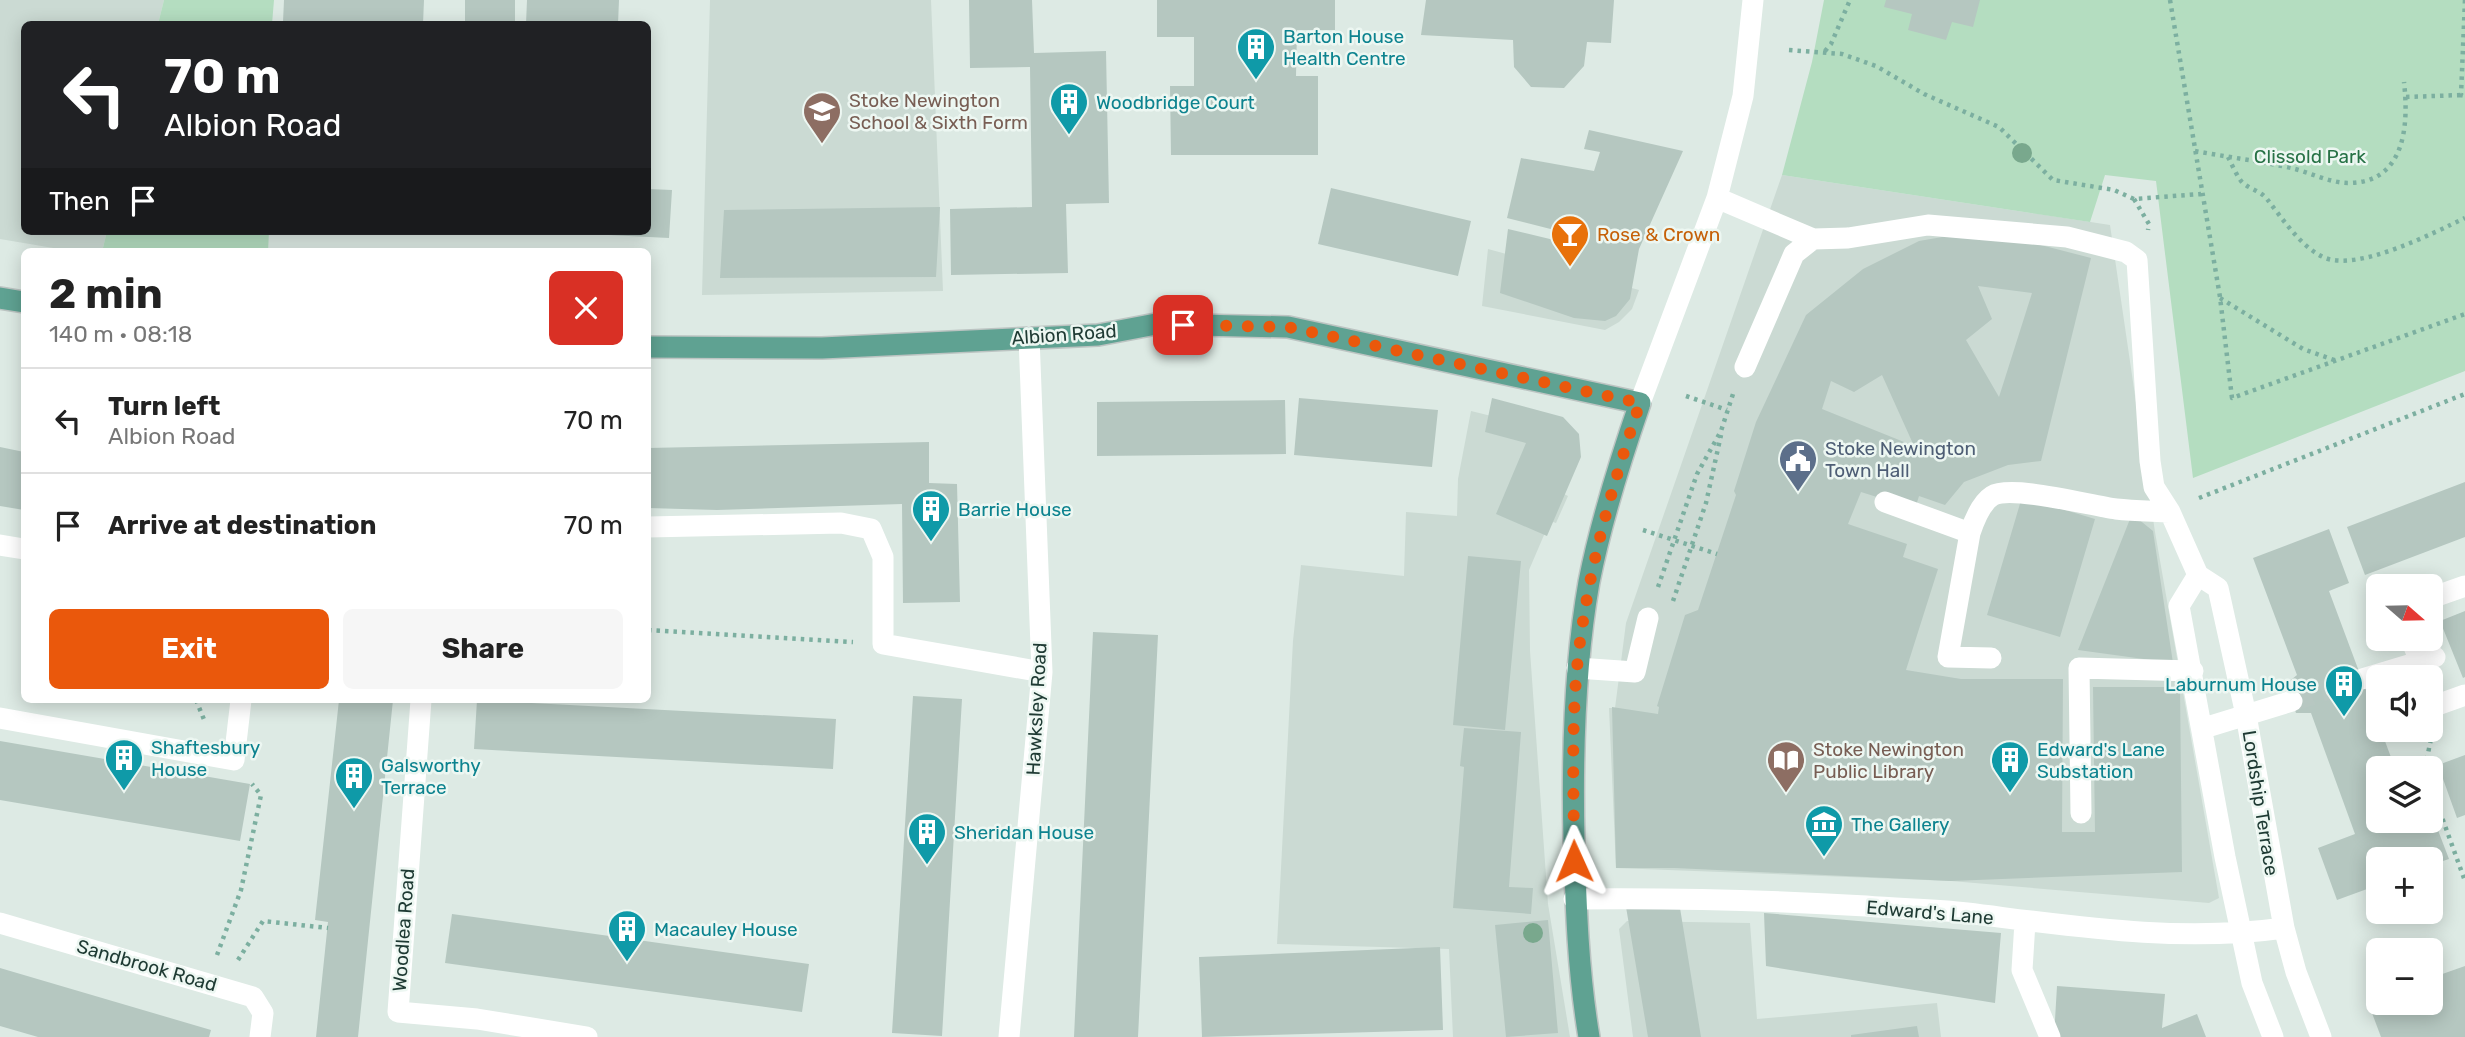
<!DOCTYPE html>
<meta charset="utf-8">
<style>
body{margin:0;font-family:Rubik,sans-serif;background:#f6f6f6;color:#222;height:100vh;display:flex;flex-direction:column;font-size:26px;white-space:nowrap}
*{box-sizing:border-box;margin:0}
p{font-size:23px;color:#767676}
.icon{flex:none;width:38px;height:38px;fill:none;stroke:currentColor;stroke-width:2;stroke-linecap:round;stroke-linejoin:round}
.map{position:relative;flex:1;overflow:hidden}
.panel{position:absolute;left:21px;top:248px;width:630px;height:455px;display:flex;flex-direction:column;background:#fff;border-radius:10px;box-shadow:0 4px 18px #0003}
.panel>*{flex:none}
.banner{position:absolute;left:21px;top:21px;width:630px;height:214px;border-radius:10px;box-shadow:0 4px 18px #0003;background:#202124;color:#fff;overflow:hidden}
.needle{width:46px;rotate:110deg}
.buttons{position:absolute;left:2366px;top:574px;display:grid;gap:14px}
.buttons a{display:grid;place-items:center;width:77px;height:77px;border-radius:10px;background:#fff;box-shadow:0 4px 18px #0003;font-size:35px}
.pin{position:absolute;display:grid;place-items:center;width:60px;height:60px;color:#fff;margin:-30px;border-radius:14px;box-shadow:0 4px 10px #0006}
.me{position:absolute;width:77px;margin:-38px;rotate:359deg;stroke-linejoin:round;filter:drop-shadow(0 0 5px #0008)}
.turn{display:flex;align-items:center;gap:24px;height:147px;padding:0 28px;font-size:32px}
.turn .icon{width:91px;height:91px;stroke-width:2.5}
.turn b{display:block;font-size:49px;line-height:60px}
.then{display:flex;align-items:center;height:66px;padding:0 28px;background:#0003;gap:14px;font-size:26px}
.round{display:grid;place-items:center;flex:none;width:74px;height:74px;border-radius:10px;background:#f6f6f6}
.head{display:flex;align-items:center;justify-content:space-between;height:119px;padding:0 28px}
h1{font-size:42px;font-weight:700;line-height:52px}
.action{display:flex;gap:14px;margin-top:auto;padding:14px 28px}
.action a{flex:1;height:80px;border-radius:10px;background:#ea580c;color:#fff;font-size:28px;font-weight:700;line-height:80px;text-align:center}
.action a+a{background:#f6f6f6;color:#222}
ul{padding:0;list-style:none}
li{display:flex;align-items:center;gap:21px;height:105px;padding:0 28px;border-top:2px solid #e0e0e0}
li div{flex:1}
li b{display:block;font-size:26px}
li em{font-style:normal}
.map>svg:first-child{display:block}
.built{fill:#cbdad3}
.green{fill:#b4ddc0}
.building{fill:#b5c7c0;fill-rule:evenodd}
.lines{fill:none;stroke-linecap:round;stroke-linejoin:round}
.minor-tunnel{stroke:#b7c7c1;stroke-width:21;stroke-dasharray:21 10;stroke-linecap:butt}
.major-casing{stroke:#bcc4c2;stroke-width:24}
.path{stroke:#7cafa0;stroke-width:4.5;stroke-dasharray:3.5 5;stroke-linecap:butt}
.minor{stroke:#fff;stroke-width:21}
.major{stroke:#5fa292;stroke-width:21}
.tree{fill:#79a88d}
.route{stroke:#ea580c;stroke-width:12;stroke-dasharray:0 21.6}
.labels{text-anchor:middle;stroke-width:5;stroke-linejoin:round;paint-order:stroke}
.culture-label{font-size:19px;fill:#0d838f;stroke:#edf7f2;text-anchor:start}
.education-label{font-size:19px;fill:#785e54;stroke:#edf7f2;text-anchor:start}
.park-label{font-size:19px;fill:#277246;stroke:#edf7f2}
.food-label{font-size:19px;fill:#c56008;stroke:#edf7f2;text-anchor:start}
.street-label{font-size:19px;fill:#1e3a33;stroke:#edf7f2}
.service-label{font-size:19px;fill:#4e5e75;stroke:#edf7f2;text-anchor:start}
</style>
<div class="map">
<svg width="2465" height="1037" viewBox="0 0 2465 1037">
<rect width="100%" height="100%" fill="#ddeae4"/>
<path class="built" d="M0 0H164L158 24H24V231H107L102 252H77L0 239Z
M710 0H931L943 291 702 295Z
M1782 175 2110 225 2155 532 2219 898 2209 903 1951 881 1616 868 1609 708H1615L1626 623Z
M1488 249 1639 290 1632 309 1619 322 1605 330 1482 306Z
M1471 411 1545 429 1562 493 1568 496 1556 523 1550 521 1529 570 1530 651 1548 904 1570 1037H1453L1449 949 1277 944 1293 641 1301 565 1404 576 1406 512 1457 516 1458 479Z
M1627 921 1750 923 1757 1019 1937 1003 1941 1037H1633L1619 929Z"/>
<path class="green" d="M164 0H274L272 24H158Z
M1824 0H2465V371L2193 478 2156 181 2105 175 2090 222 1782 175 1812 62Z
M107 231H269L268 252H102Z"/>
<path class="building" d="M284 0H424L423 24 283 22Z
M465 0H515V24H465Z
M527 0H619L618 24H526Z
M969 0H1032L1034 53 1106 51 1109 203 1066 204 1068 273 951 275 950 209 1032 207 1030 67 970 68Z
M1157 0H1335V30H1297L1296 76H1318V155H1171L1170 86H1194V37H1157Z
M1426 0H1614L1611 43 1587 42 1584 66 1564 88 1531 87 1514 67 1513 40 1421 35Z
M1886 0H1980L1973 27 1952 22 1946 40 1908 30 1912 14 1884 7Z
M1589 130 1683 151 1639 249 1630 299 1616 316 1605 321 1574 318 1500 293 1508 229 1583 247 1586 238 1507 218 1521 158 1594 171 1600 152 1584 149Z
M1331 188 1471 221 1458 276 1318 244Z
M648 189 672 190 669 238 568 233 648 231Z
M940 207 936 277 720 278 724 210Z
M1983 230 2091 258 2041 461 2008 465 1964 482 1945 505 1919 496 1915 509 1861 492 1848 524 1907 544 1903 557 1938 569 1906 670 1961 679H2063L2062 832H2095L2093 687H2180L2182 872 1951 881 1675 868H1616L1612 707 1658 714 1659 707 1657 706 1685 615 1698 610 1736 495 1734 491 1756 422 1806 315 1863 269 1919 241ZM1978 286 2032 293 1999 397 1966 340 1992 319ZM1882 375 1914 446 1822 409 1831 381 1854 392Z
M1299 398 1438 410 1432 467 1294 455Z
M1492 398 1563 417 1579 434 1581 457 1547 536 1496 514 1526 443 1485 432Z
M1285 400 1286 454 1097 456V402Z
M929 442V483L957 484 960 602 903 603 902 504 717 510 648 508V448Z
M0 447 24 452V510L0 506Z
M2465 482V537L2365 575 2347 527Z
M2022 497 2095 519 2060 637 1987 615Z
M2132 514 2153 531 2173 663 2078 650Z
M2329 529 2349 583 2329 591 2395 768H2378V821H2431V812L2449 859 2431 865V859H2378V885L2337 900 2318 848 2355 834 2311 713H2296L2286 684 2297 675 2253 558Z
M1468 556 1521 561 1505 730 1453 725Z
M2465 611V677L2463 678 2440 621Z
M1093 632 1158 635 1138 1037H1074Z
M913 696 962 699 942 1036 892 1033Z
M339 700H393L358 1037H316L328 922 315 920Z
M477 700 836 719 833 769 474 749Z
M1464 728 1521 732 1509 887 1533 888 1531 914 1453 908 1464 767 1460 766Z
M0 741 250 784 240 841 0 800Z
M2465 755V815L2457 818 2438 765Z
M1626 907 1680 908 1701 1037H1648Z
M1764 913 2001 933 1995 1003 1766 966Z
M452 914 809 964 802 1012 445 963Z
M1548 920 1558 1033 1506 1037 1495 925Z
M1440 947 1443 1030 1202 1037 1199 957Z
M2465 966V1037H2381L2369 1005 2378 1001 2431 1003V978Z
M0 968 211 1030 209 1037H38L0 1026Z
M2057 986 2165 994 2162 1028 2197 1014 2206 1037H2054Z
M1917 1026 1919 1037H1851V1035Z"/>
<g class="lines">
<path class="minor-tunnel" d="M2292 701 2362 679"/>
<defs>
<path id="major" d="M0 298 24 302
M648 347 822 348 1098 335 1156 324 1288 327 1640 403C1620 461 1601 521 1589 582 1574 667 1572 755 1574 841 1576 907 1578 972 1589 1037"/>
</defs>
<use href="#major" class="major-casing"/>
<path class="path" d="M2170 0 2220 297 2232 398 2465 314
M2465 0 2461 95 2465 96
M1789 50 1842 54 1876 66 1924 94 1999 127 2053 180 2114 190 2134 199 2201 194
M1825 51 1831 44 1850 0
M2406 97 2461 95
M2195 151C2227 157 2259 161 2291 168 2309 172 2330 183 2348 183 2405 183 2409 126 2404 82
M2228 157C2232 165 2236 174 2241 181 2248 189 2260 190 2267 199 2282 218 2300 246 2323 257 2356 273 2433 233 2465 218
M2134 199 2149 224 2148 230
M2220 298 2303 349 2337 361
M1686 396 1727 410
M2199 498 2465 394
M1643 530 1717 554
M1658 587 1697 474 1721 431 1733 394
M1673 601 1706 503 1721 435
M648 630 853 642
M196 700 205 722
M2425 768 2432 734
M2431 787 2465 881
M217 955 241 890 261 795 252 784
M238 960 263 921 328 928"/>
<path class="minor" d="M1717 198 1813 239 1848 238 1928 225 2067 237 2126 252 2137 260 2150 461 2154 487 2170 512 2198 575 2218 588 2246 715 2284 928 2296 972 2321 1037
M1745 367 1794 254 1813 239
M1640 403 1717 198 1743 96 1753 0
M1885 502 1970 533
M648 527 841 523 871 529 883 557V644L1042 672
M0 545 24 549
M2198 575 2179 606 2225 857 2252 983 2273 1037
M2431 598 2465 586
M2411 639 2424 672
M1991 658 1948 657 1970 533C1974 521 1981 503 1992 496 2011 484 2091 506 2116 509 2134 511 2152 511 2170 512
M1577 668 1635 672 1648 618
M2362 679 2435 657
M2431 690 2437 705 2465 695
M421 700 398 1012 477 1019 587 1037
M0 718 234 760 241 700
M2204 728 2292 701
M2081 813 2079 668 2193 671
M1574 899C1672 898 1769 900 1866 906 1900 909 1934 909 1967 913 2073 926 2178 943 2284 928
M2025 922 2022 970 2050 1037
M0 923 253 997 263 1013 260 1037
M1009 1037 1042 672 1029 337"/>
<use href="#major" class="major"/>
</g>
<g class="tree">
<circle cx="2022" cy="153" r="10"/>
<circle cx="1533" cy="933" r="10"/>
</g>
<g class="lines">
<path class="route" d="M1183 325 1288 327 1640 403C1611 489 1586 577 1577 668 1571 732 1574 797 1574 861"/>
</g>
<defs>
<symbol id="building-pin" viewBox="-11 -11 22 30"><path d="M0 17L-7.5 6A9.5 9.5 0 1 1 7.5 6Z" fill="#0f9aa8" stroke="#edf7f2"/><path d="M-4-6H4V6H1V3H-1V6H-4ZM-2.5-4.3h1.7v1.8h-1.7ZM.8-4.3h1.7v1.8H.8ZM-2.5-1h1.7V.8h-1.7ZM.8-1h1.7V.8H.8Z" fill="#fff"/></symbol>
<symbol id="school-pin" viewBox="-11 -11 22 30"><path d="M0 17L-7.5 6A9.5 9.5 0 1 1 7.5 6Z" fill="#8d6e63" stroke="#edf7f2"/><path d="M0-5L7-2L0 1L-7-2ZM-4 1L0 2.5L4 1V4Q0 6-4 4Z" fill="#fff"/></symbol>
<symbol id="bar-pin" viewBox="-11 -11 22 30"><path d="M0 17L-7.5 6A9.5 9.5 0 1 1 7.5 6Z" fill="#e8710a" stroke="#edf7f2"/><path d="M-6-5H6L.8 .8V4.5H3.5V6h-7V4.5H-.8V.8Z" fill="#fff"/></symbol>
<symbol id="civic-pin" viewBox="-11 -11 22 30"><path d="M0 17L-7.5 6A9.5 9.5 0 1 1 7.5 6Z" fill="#5c6f8a" stroke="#edf7f2"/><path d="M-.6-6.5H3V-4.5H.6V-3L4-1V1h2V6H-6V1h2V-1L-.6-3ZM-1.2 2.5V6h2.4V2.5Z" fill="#fff"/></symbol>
<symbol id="library-pin" viewBox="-11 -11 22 30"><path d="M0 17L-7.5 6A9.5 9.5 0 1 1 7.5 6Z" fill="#8d6e63" stroke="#edf7f2"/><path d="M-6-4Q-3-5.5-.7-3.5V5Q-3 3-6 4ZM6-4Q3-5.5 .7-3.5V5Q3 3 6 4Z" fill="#fff"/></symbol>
<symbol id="museum-pin" viewBox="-11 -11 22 30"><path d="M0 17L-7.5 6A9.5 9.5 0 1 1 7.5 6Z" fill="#0f9aa8" stroke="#edf7f2"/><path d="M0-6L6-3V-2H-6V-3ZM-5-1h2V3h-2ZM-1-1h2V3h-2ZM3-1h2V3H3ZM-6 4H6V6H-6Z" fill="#fff"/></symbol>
</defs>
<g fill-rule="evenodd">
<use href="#building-pin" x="1234" y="25" width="44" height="60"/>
<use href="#building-pin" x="1047" y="80" width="44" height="60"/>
<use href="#school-pin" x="800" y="89" width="44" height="60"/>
<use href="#bar-pin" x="1548" y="212" width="44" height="60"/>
<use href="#civic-pin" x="1776" y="437" width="44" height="60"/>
<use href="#building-pin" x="909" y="487" width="44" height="60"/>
<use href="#building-pin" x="2322" y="662" width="44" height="60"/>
<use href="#building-pin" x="102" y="736" width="44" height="60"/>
<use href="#library-pin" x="1764" y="738" width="44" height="60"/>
<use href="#building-pin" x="1988" y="738" width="44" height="60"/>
<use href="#building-pin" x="332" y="754" width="44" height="60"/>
<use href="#museum-pin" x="1802" y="802" width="44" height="60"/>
<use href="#building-pin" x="905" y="810" width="44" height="60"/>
<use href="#building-pin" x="605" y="907" width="44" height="60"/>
</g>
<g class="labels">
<g class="culture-label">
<text x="1283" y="43">Barton House<tspan x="1283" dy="22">Health Centre</tspan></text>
<text x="1096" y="109">Woodbridge Court</text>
<text x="958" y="516">Barrie House</text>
<text x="2317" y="691" text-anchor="end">Laburnum House</text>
<text x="151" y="754">Shaftesbury<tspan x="151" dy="22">House</tspan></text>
<text x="2037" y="756">Edward's Lane<tspan x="2037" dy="22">Substation</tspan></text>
<text x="381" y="772">Galsworthy<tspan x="381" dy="22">Terrace</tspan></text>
<text x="1851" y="831">The Gallery</text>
<text x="954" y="839">Sheridan House</text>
<text x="654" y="936">Macauley House</text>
</g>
<g class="education-label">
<text x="849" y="107">Stoke Newington<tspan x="849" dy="22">School &amp; Sixth Form</tspan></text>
<text x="1813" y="756">Stoke Newington<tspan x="1813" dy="22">Public Library</tspan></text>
</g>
<g class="park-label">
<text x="2310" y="163">Clissold Park</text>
</g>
<g class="food-label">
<text x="1597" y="241">Rose &amp; Crown</text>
</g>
<g class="street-label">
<text transform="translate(1064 334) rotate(-4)" y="7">Albion Road</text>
<text transform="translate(1036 709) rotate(-87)" y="7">Hawksley Road</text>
<text transform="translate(2261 803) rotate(81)" y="7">Lordship Terrace</text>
<text transform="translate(1930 912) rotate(5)" y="7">Edward's Lane</text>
<text transform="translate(403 930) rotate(-86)" y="7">Woodlea Road</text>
<text transform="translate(147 965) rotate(16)" y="7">Sandbrook Road</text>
</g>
<g class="service-label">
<text x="1825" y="455">Stoke Newington<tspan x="1825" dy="22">Town Hall</tspan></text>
</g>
</g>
</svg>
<div class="buttons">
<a><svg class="needle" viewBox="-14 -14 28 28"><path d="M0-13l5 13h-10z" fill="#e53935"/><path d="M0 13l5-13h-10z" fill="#767676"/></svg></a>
<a><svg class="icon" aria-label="sound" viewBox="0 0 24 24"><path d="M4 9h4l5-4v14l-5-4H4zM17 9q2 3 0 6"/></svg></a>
<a><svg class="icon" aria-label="layers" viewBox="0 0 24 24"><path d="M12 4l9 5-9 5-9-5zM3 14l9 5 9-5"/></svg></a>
<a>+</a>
<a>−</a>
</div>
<div class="pin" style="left:1183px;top:325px;background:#d93025"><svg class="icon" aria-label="arrive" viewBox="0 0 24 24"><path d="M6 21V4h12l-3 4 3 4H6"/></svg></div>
<svg class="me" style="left:1574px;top:861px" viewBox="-20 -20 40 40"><path d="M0-17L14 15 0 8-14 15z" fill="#ea580c" stroke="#fff" stroke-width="4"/></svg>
<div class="banner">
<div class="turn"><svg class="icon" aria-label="left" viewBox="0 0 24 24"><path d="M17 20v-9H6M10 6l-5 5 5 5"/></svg><div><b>70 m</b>Albion Road</div></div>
<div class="then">Then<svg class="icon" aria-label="arrive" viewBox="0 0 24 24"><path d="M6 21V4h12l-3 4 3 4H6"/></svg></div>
</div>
<section class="panel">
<div class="head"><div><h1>2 min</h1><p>140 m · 08:18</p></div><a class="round" style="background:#d93025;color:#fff"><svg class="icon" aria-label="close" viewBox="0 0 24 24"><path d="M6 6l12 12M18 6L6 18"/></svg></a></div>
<ul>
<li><svg class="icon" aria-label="left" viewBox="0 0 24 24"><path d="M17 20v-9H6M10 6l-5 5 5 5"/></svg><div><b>Turn left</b><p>Albion Road</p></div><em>70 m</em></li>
<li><svg class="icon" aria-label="arrive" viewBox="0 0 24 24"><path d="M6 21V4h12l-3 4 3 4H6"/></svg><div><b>Arrive at destination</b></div><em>70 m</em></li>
</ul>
<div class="action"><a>Exit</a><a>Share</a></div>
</section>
</div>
